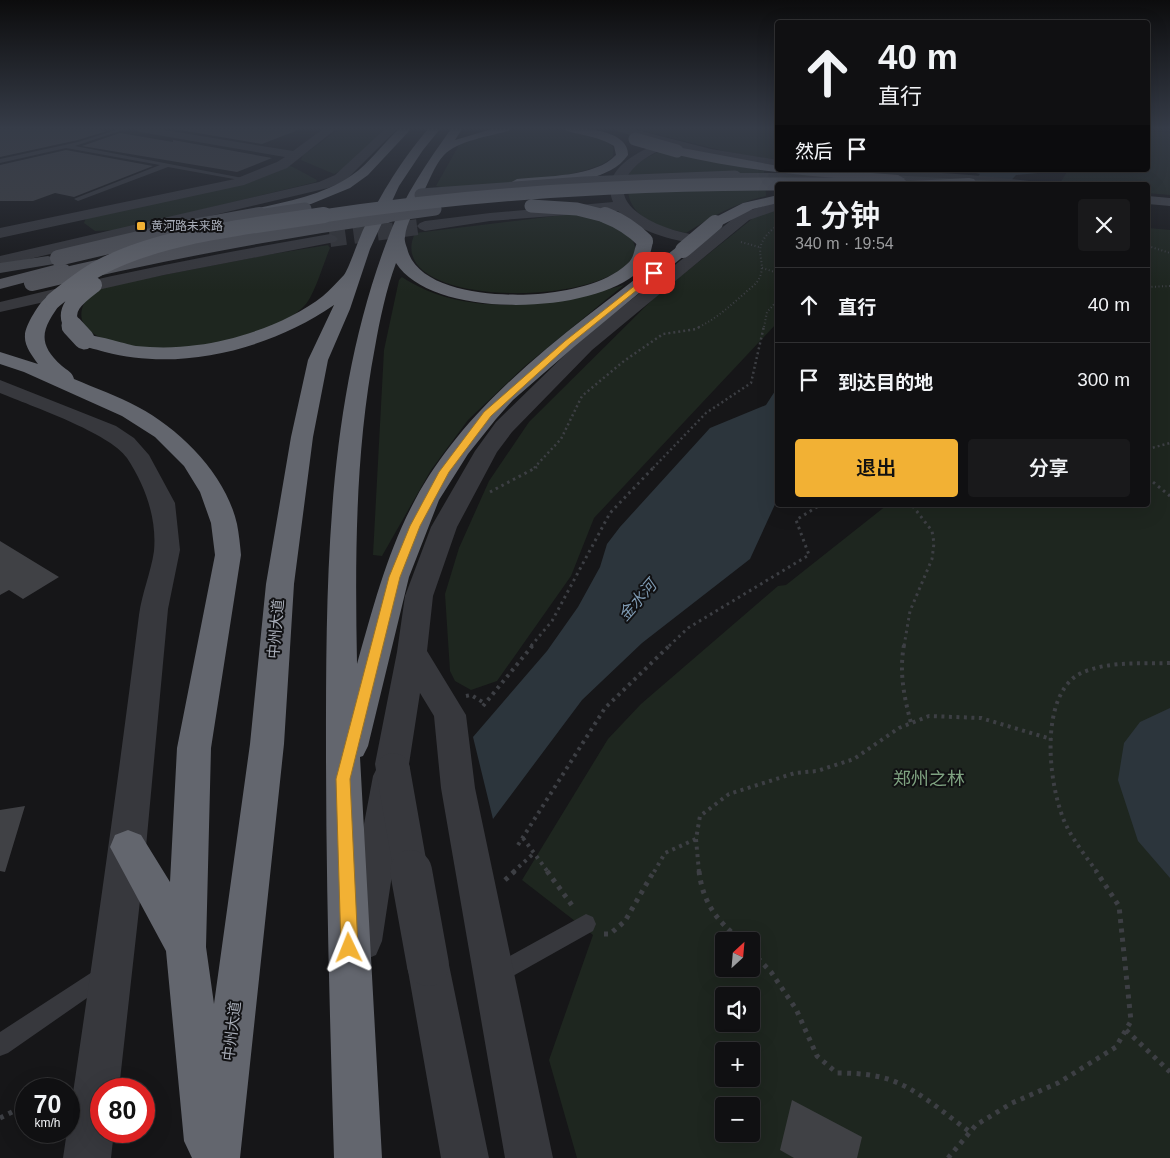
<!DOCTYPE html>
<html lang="zh">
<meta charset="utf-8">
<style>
body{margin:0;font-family:Arial,"Noto Sans SC",sans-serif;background:#19191b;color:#f1f3f6;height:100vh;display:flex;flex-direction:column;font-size:19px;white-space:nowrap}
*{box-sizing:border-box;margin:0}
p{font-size:16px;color:#9c9d9f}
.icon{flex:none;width:28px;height:28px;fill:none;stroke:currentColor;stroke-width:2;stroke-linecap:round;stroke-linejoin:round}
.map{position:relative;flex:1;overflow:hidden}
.side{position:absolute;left:775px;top:182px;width:375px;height:325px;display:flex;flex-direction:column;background:#101012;border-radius:5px;box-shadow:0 5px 20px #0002,0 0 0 1px #303032}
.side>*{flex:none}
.guide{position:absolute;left:775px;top:20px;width:375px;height:152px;border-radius:5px;box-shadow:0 5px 20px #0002,0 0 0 1px #303032;background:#101012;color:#f1f3f6;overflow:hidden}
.needle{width:32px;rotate:26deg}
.fabs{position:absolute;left:715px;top:932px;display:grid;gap:10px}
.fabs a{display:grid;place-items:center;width:45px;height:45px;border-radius:5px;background:#101012;box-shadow:0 5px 20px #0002,0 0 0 1px #303032;font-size:25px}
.speed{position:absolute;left:15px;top:1078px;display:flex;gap:10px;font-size:25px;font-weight:700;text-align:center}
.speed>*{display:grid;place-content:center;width:65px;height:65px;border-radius:50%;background:#101012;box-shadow:0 5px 20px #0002,0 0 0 1px #303032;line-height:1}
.speed small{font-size:12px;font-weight:400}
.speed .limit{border:8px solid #d22;background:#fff;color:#111}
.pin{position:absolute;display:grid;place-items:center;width:42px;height:42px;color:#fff;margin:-21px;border-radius:10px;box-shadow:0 2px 8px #0006}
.me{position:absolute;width:55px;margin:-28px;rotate:358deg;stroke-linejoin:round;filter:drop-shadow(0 0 4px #0008)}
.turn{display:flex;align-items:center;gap:18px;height:105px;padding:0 20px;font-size:22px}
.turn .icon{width:65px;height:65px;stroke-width:2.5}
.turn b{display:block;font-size:35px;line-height:42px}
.then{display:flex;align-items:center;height:48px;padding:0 20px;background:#0003;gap:10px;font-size:19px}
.round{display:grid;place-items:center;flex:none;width:52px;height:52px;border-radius:5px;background:#19191b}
.headline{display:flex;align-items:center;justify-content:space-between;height:85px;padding:0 20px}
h1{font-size:30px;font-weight:600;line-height:38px}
.button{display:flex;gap:10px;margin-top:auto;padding:10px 20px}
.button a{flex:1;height:58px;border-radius:5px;background:#f2b134;color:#111;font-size:20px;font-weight:600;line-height:58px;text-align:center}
.button a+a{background:#19191b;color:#f1f3f6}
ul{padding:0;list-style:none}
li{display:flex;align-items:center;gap:15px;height:75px;padding:0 20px;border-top:1px solid #303032}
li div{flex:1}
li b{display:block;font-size:19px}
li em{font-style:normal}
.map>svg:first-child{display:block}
.green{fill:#1e261f;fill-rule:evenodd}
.water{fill:#2c353c}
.building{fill:#404145}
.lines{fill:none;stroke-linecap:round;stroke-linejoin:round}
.street-tunnel{stroke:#333438;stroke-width:16;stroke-dasharray:16 8;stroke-linecap:butt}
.path-far4{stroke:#3d3f44;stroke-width:2;stroke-dasharray:1 2.5;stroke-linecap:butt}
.path-far3{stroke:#3d3f44;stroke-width:2.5;stroke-dasharray:2 3;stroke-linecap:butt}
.path-far2{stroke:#3d3f44;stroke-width:3;stroke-dasharray:2.5 4;stroke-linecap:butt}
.path-far1{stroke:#3d3f44;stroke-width:4;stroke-dasharray:3 4.5;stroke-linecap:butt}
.path{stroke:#3d3f44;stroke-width:5;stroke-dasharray:4 5.5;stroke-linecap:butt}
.lane{fill:#37383d;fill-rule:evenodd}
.street{fill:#37383d;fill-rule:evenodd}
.secondary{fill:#45474d;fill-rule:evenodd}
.primary{fill:#53555c;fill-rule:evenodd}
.highway{fill:#63666e;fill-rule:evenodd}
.street-bridge-far1{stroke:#37383d;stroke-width:34}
.street-bridge{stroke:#37383d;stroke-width:42}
.secondary-bridge{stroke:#45474d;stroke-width:13}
.primary-bridge-far1{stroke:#53555c;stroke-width:13}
.primary-bridge{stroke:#53555c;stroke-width:16}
.highway-bridge-far2{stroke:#63666e;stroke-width:13}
.highway-bridge-far1{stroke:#63666e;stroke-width:16}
.highway-bridge{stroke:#63666e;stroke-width:21}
.route{fill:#f2b134;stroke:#9d7322}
.poi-dot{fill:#f2b134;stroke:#111113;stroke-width:2}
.labels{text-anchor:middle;stroke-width:4;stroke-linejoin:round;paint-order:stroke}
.far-poi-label{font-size:12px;fill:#a8adb8;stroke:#111113;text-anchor:start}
.street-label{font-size:15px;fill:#a8adb8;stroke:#111113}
.water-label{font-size:16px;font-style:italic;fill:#7f9bb3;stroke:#111113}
.near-park-label{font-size:18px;fill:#7fa381;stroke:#111113}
</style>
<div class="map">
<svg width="1170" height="1158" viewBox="0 0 1170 1158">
<rect width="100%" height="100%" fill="#161618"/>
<path class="green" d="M340 129H386L347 167 334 174 301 160 303 155Z
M518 129C542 129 596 128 613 147V156C595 180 479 185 446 188L436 186 459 145 470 139Z
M636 129H777V160L728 152Z
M1148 131 1170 133V195L1148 193V185H1059L1068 170H1148Z
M662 150 764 171 766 196C737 202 711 217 686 233 663 228 630 219 628 191 628 186 628 177 630 172 636 162 652 155 662 150Z
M289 166 293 167 317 180 316 182 117 230 95 231 84 223 86 218Z
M777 209V323L594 518 571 576 497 681 471 690 455 681 450 671 445 594 459 548 489 481 529 422 656 296 757 215Z
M579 213 599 218 629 233C632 239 638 249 634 255 606 310 380 308 415 233Z
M1148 228 1170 230V1158H577L549 1060 593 935 522 880 608 739 641 704 778 586 786 585 887 505H1148ZM724 941H751V969H724ZM724 996H751V1024H724ZM724 1051H751V1079H724ZM724 1106H751V1134H724Z
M328 245 330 248C324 262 315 293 306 304 282 332 211 346 175 349 153 351 73 345 82 309 84 299 95 292 102 287L266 255Z
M402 277C467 320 554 305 624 285L525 366 468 420 431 470 382 556 373 555 384 350 399 280Z"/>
<path class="water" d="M964 170H1055L1049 172 1016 175 1007 185H971L980 174Z
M777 388V500L750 559 642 643 582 700 493 819 473 737 547 651 578 607 600 567 607 544 620 527 710 428 766 405Z
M1170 708V878L1138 841 1118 780 1124 743 1140 722Z"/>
<path class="building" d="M0 129H94L107 131 78 140 0 157Z
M174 129H298V130L262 144Z
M120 133 173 142V140L272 158 237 172 82 146Z
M66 150 153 166 74 197 55 193 33 201H0V165Z
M0 541 59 577 23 599 9 590 0 595Z
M25 806 5 872 0 871V810Z
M792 1100 862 1137 857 1158H794L780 1150Z"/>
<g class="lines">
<path class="street-tunnel" d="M330 239 425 226"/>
<path class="path-far4" d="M741 242 759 247
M1148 246 1170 253
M762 268 778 273
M1148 287 1170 286
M699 327C717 318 730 306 745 293 749 289 754 286 757 282 772 260 744 250 778 225
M764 327 767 312 778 300"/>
<path class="path-far3" d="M1148 449 1170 443
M534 468 561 439 582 396 624 361 663 334 696 329 701 326
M653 468 706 413 751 383 764 326"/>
<path class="path-far2" d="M1148 478 1170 496
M490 492 537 467
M531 646 552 621 610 513 654 467
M669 646 688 628 809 555 796 520 820 505
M904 646 910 611 932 559 934 543 932 531 912 505"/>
<path class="path-far1" d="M904 645C899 672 904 697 911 723
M466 696 471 695 486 704
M483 706 533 645
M523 838 548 872
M518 845 605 708 670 645
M513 872 534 853
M654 872 665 853 696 839
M699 872 696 839 700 816 729 794 795 773 817 771 854 759 899 728 929 716 981 718 1051 739
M1097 872C1087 858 1075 843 1067 827 1048 790 1036 688 1086 671 1113 661 1142 664 1170 663"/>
<path class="path" d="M547 871 574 908
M699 871C703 904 717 920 741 941
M505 880 515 871
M604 934H610L625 921 654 871
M751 951 771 972 796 1009 817 1056 837 1073C854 1073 871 1074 888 1079 918 1089 945 1114 970 1132
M1126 1030 1170 1072
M0 1118 26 1105
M948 1158 976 1125 1012 1103 1058 1083 1116 1047 1131 1021 1119 906 1096 871"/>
<path class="lane" d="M119 129H126L75 146 248 179 245 181 168 167 78 201 74 199 76 198 160 165 66 148 0 163V159L78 142Z
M586 914 593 917 596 924 593 931 504 981 497 984 490 981 487 974 490 967Z
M103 965 110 968 113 975 110 982 8 1053 0 1056V1032Z"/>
<path class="street" d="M134 129H158L293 151 323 129H336L287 168 244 185 0 238V228L235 179 277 162 285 157 140 132Z
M385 129H397L345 181 328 188 0 266V256L319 182 335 175Z
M616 129H633L711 149 778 160V168C749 163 720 159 692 152 685 150 676 146 670 147 638 156 601 189 641 215 661 229 685 233 709 238L739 214 778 201V210L749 220 592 350 512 432 497 452 457 527 433 596 427 651 466 715 475 788 553 1158H505L441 788 434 716 420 693 409 764 410 770 407 776 382 941 376 955 362 961 348 955 342 941 373 776 376 770 375 764 397 652 405 596 431 527 475 451 496 422 578 342 700 245C670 239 639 233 618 211L490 221 425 231 420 229 417 226 420 223 425 221 490 213 613 202C600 171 635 153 659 143L617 131Z
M836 170C903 170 963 173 1029 181L1036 185H997L965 181 843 174Z
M330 234 335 236 338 239 335 242 164 275 0 312V302C109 275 219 253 330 234Z
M0 380 116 426 134 438 149 455 175 503 180 550 168 609 146 847 119 1089H101V1131H114L111 1158H63L67 1131H69V1120C94 951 118 783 139 615 142 593 151 572 154 551 157 518 145 485 127 458 110 433 31 406 0 393Z
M428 944 443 950 449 965 489 1158H441L407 965 413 950Z"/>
<path class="secondary" d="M735 173H854L997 181 1004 185 730 180 728 177 730 174Z
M1148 196 1170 198V206L1148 204Z
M48 256 54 258 56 261 54 264 0 273V263Z"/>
<path class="primary" d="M62 263 68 265 70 268 68 271 0 289V279Z"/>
<path class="highway" d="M399 129H411L368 175 350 188 311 204 251 218 246 217 244 214 246 211C282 202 321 197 352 175 370 163 383 143 399 129Z
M428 129H440L423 150 399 186 370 249 350 309 328 360 313 437 294 584 284 744 240 1158H192L184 1141 166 951 110 847 115 835 128 830 141 835 170 882 177 748 215 555 211 523 200 492 184 466 155 437 122 416 24 372 0 364V352L38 364C32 355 24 346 25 335 25 326 40 301 47 297 51 295 55 296 59 297L62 301C44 327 34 341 62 366 67 370 73 373 74 379 95 388 118 396 138 407 181 430 226 475 237 524 239 534 240 545 241 555L211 748 206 947 214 1004 250 744 266 584 291 437 308 360 334 305C270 349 181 372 105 352 96 349 80 347 74 339L77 335C89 332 121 343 136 346 156 348 177 348 197 345 238 340 290 322 323 296 330 290 337 282 344 275 348 270 359 239 363 230 383 191 400 162 428 129Z
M451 129H462L455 140 492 129H510L508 131C490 136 457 141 444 155 434 166 429 182 422 195 416 208 406 223 405 237 404 240 406 245 407 248 417 293 501 297 538 294 567 291 604 285 627 264 636 257 633 246 640 238H650L653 241C651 253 648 263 639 271 593 315 432 320 396 263 386 290 380 319 375 347 355 452 355 558 357 664 373 608 387 552 415 500 472 393 584 320 677 247H689L691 250 575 346 513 400 496 419 468 454 439 500 409 577 368 746 363 756 360 757 382 1158H334C330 1022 326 886 326 750 326 577 326 396 390 233 404 196 428 161 451 129Z
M565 129C582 127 629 130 628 155 610 181 568 182 539 185 530 186 521 188 512 186L510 183 517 179C545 176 596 177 616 155L614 146C598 136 584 136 567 131Z
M677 147 778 166V170H833L898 175 905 179 898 183C821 177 748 172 673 154L671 151Z
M969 178 974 179 976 182 974 185H904L911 181Z
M778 195V203L753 209 720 226H710L708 223 710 220 743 203Z"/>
<path class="street-bridge-far1" d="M393 770 411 872"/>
<path class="street-bridge" d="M411 871 428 965"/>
<path class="secondary-bridge" d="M421 195 584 183 735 177"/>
<path class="primary-bridge-far1" d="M251 217 305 209
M378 217 435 209"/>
<path class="primary-bridge" d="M58 258 181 229 259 215
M32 283C149 255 267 232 387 215"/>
<path class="highway-bridge-far2" d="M635 139 677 151
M531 206 577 209 609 217
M316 217C510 187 705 181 901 185"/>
<path class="highway-bridge-far1" d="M605 215C621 221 633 229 645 241
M683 250 715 223
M53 301C68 289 82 277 99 268 162 234 254 226 324 215
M73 327C60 309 81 295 94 285"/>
<path class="highway-bridge" d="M72 326 84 339"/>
</g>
<linearGradient id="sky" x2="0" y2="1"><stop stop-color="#0c0c0d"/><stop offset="0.44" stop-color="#363c48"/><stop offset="1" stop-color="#363c48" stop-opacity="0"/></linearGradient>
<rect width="1170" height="291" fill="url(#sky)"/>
<path class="route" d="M652 272 658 273 570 344 491 416 449 472 420 526 400 577 350 779 358 948 355 953 349 956 343 953 341 948 336 779 389 577 410 526 439 472 484 412 565 341Z"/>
<rect class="poi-dot" x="136" y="221" width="10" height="10" rx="2.5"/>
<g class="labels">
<g class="far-poi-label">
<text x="151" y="230">黄河路未来路</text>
</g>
<g class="street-label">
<text transform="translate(276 629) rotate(-85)" y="5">中州大道</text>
<text transform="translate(232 1031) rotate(-83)" y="5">中州大道</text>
</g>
<g class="water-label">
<text transform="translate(637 600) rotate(-49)" y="6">金水河</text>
</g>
<g class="near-park-label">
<text x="929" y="785">郑州之林</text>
</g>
</g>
</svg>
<div class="fabs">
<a><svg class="needle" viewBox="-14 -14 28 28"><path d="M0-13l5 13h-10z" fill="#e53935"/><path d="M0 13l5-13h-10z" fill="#9c9d9f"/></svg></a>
<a><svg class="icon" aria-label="sound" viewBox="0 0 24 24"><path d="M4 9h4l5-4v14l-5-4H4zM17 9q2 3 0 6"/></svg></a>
<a>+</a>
<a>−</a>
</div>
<div class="speed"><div>70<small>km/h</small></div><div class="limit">80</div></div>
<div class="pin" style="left:654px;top:273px;background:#d93025"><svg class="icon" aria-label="arrive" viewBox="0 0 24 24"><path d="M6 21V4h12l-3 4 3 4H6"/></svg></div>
<svg class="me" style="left:349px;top:948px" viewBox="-20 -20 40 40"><path d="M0-17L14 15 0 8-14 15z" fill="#f2b134" stroke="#fff" stroke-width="4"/></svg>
<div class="guide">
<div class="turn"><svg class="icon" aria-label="ahead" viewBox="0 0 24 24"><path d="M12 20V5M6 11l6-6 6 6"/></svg><div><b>40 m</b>直行</div></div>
<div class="then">然后<svg class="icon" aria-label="arrive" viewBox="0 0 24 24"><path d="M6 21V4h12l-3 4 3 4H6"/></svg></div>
</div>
<section class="side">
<div class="headline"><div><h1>1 分钟</h1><p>340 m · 19:54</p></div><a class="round"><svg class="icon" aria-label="close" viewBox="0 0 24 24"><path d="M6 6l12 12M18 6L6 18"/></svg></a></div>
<ul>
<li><svg class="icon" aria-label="ahead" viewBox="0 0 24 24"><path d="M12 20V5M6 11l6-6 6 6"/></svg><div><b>直行</b></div><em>40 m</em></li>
<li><svg class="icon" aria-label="arrive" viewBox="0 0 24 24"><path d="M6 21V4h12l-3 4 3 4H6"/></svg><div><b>到达目的地</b></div><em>300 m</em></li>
</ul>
<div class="button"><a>退出</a><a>分享</a></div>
</section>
</div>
